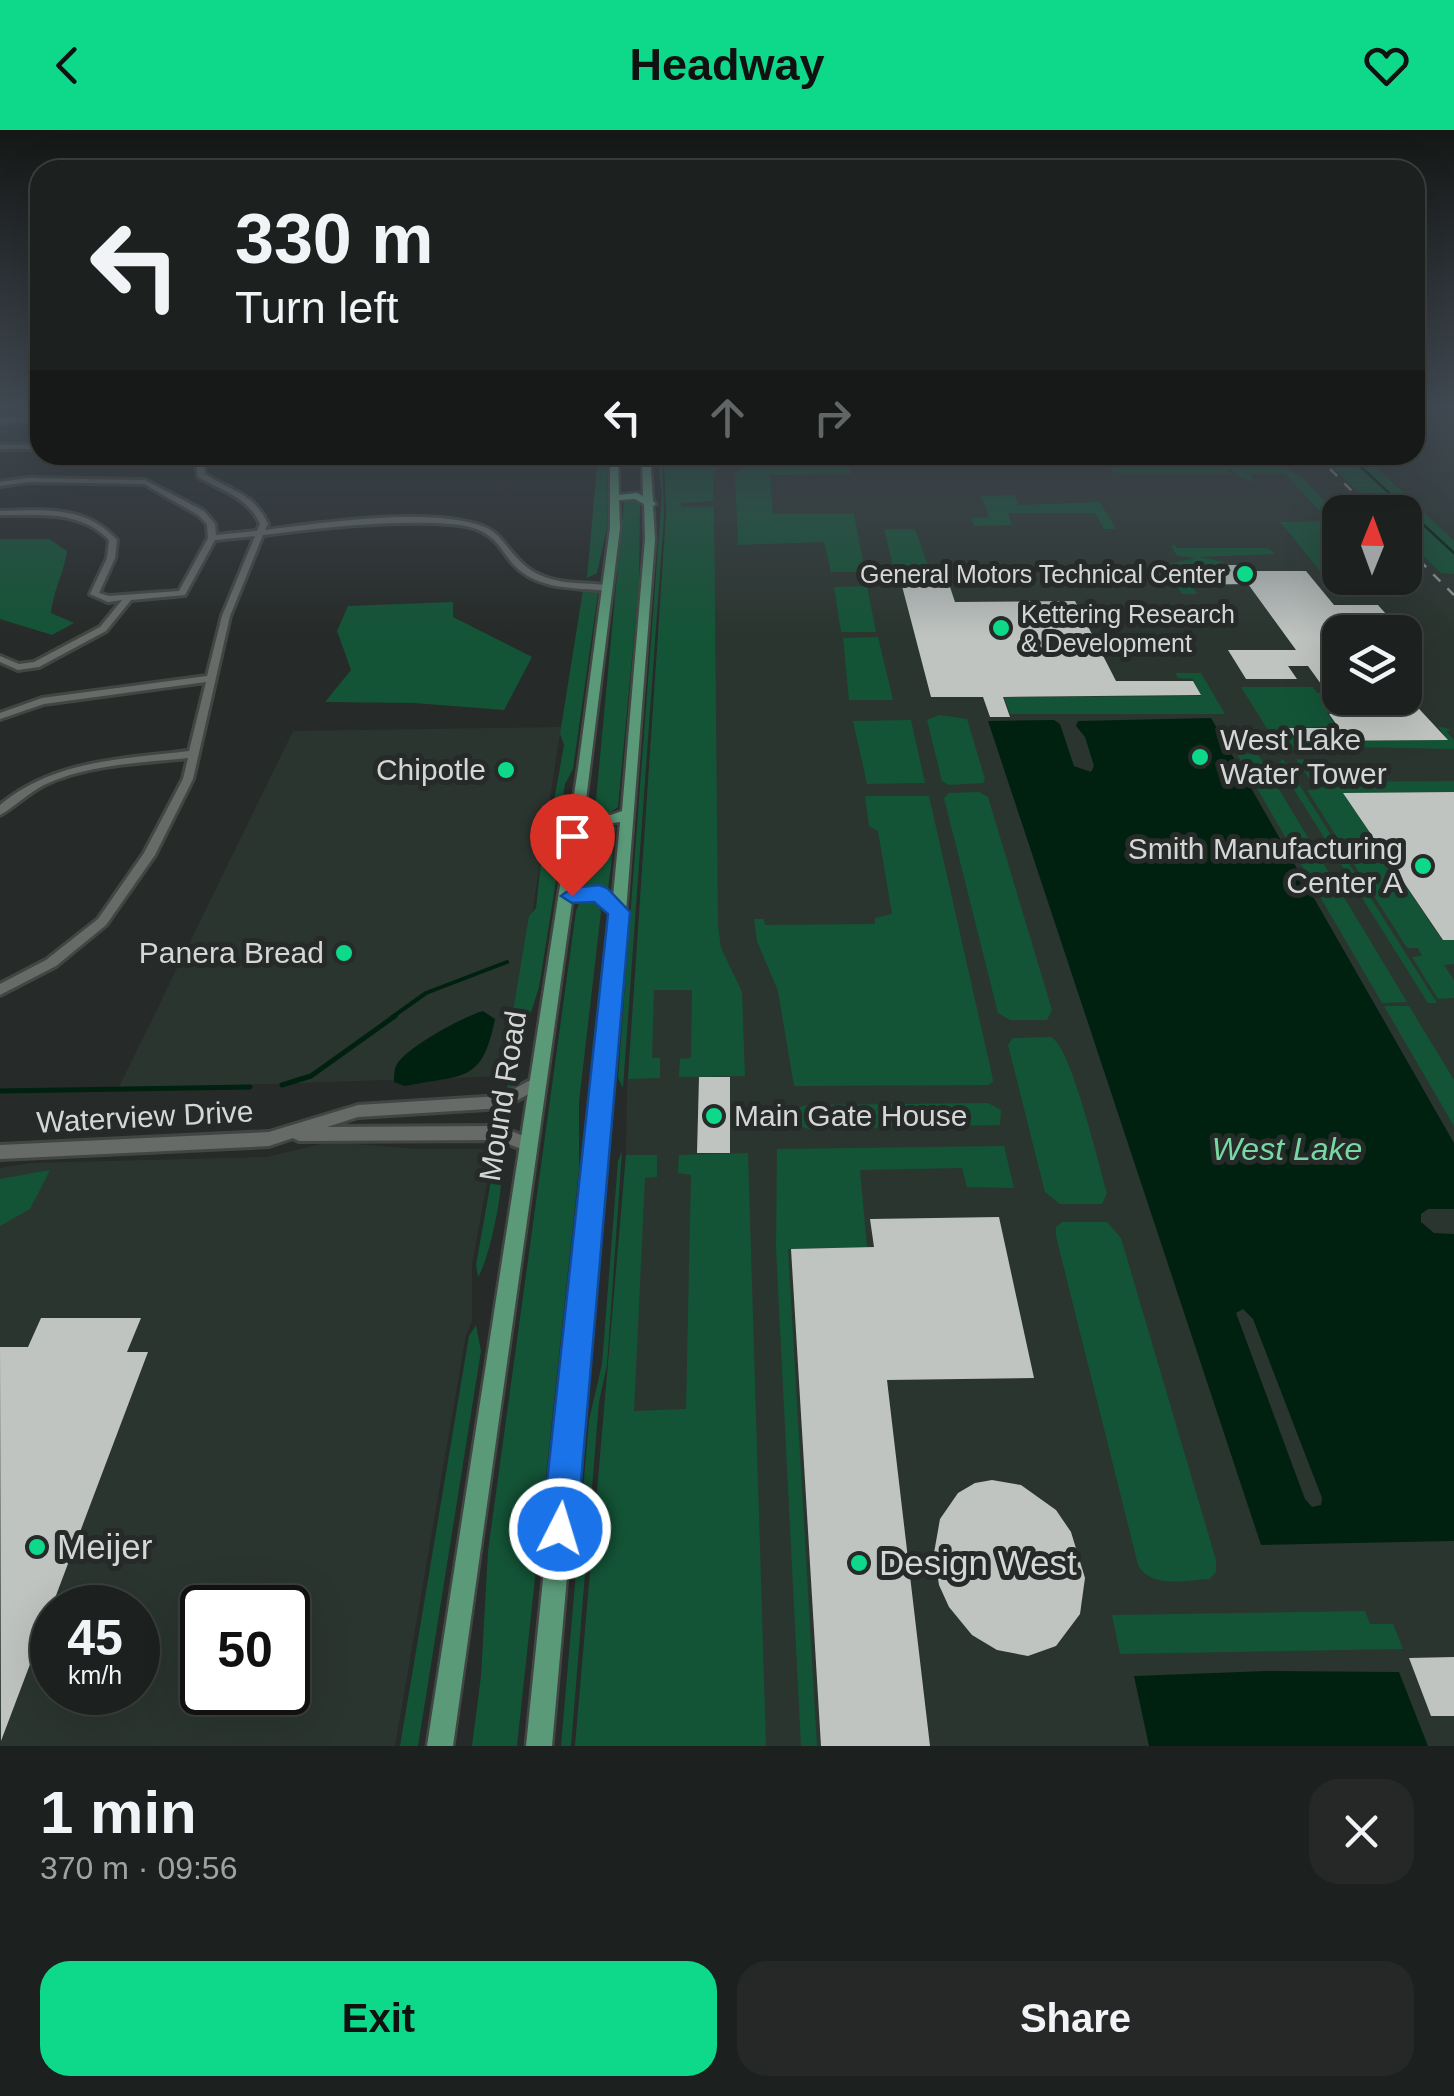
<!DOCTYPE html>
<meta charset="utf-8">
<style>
body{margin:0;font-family:Arial,sans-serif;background:#252827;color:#f1f3f6;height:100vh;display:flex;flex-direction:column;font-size:38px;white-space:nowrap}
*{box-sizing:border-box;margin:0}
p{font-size:32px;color:#a0a3a4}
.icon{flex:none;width:55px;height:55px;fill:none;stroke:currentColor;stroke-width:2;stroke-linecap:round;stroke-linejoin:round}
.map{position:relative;height:1616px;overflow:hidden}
.sheet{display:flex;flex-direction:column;background:#1c201e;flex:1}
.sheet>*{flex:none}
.hud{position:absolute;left:30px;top:30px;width:1395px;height:305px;border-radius:30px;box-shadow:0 10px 40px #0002,0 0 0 2px #3a3e3c;background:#1c201e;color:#f1f3f6;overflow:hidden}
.needle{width:65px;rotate:1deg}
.controls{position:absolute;left:1322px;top:365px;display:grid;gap:20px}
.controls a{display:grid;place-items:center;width:100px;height:100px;border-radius:20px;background:#1c201e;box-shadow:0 10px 40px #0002,0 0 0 2px #3a3e3c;font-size:50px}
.speed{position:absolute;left:30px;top:1455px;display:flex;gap:20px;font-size:50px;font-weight:700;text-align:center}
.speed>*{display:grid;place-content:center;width:130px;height:130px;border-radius:50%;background:#1c201e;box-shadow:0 10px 40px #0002,0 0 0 2px #3a3e3c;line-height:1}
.speed small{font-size:25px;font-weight:400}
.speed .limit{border:5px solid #111;border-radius:15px;background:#fff;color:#111}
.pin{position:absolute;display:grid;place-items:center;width:85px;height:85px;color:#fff;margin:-102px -42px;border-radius:50% 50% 50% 0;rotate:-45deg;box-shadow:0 0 10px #0007}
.pin .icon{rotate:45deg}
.me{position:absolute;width:110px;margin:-55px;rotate:5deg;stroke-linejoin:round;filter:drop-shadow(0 0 8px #0008)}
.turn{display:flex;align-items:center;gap:35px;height:210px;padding:0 40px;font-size:45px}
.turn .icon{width:130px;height:130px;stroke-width:2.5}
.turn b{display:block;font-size:70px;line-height:85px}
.lanes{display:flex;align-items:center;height:95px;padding:0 40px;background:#0003;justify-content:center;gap:50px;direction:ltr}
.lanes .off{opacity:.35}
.round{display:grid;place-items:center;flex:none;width:105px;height:105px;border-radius:30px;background:#252827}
.headline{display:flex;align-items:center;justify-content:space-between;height:170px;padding:0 40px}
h1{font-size:60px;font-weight:700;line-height:75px}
.button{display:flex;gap:20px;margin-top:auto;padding:20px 40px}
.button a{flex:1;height:115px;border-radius:30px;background:#0ed98a;color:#111;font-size:40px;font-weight:700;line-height:115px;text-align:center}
.button a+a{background:#252827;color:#f1f3f6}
header{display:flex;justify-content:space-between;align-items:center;height:130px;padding:0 40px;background:#0ed98a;color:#111;font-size:45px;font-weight:700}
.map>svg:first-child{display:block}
.built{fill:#2b352f;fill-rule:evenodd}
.green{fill:#135436}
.water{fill:#002110;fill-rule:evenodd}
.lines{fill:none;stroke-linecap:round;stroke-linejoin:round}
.stream-far2{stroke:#002110;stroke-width:2.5}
.stream-far1{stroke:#002110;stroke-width:4}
.stream{stroke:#002110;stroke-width:5}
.building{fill:#bfc4c1}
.minor-casing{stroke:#424643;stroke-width:6}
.major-casing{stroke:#424643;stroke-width:5}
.minor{fill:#666b68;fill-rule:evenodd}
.major{fill:#5a9a79;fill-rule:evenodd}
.rail{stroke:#959897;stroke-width:2.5;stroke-dasharray:10 10;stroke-linecap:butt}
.route{fill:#1a73e8;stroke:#114b97;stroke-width:2.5}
.poi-dot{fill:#0ed98a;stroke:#262a28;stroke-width:4}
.labels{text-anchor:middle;stroke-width:10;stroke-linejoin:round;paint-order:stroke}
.far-poi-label{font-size:25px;fill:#d5d7d6;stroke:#262a28;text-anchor:end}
.poi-label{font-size:30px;fill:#d5d7d6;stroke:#262a28;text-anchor:end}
.street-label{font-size:30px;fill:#d5d7d6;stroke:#262a28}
.water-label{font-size:32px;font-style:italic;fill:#78d8a3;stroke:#262a28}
.near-poi-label{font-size:35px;fill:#d5d7d6;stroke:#262a28;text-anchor:start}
</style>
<header><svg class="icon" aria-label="back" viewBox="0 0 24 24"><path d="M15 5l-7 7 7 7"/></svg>Headway<svg class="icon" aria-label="heart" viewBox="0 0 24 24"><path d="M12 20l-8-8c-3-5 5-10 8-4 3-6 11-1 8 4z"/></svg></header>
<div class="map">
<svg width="1454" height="1616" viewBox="0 0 1454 1616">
<rect width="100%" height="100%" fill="#262a28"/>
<path class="built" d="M1415 281H1454V1616H575L626 1025 627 958 666 386 664 325H1415ZM1340 382H1405V448H1340ZM1340 502H1405V568H1340Z
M561 597 507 946 118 959 293 601Z
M329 1012 418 1019H493L472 1135V1191L466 1205 395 1616H0V1038L30 1033 267 1027ZM52 1478H138V1562H52ZM202 1478H288V1562H202Z"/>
<path class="green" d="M598 325H607V398L597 443 587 448Z
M662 325 664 386 623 958 618 948 662 364 657 326Z
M664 325H833C797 328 742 313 714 341L713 371 681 373V377L714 376 718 795 721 818 742 862 745 946 679 947 680 929 691 928 692 860H654L652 928H660V948L628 949 666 386Z
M1321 325H1364L1454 411V444L1441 443 1405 409V382H1378Z
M1178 332H1258L1284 338 1301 346 1340 387V448H1390L1404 463 1337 462 1282 394 1276 392 1329 391 1285 344H1250L1254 352 1241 348 1231 339H1227L1231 344H1121L1110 340 1119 333Z
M836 334 848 337 851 344 770 345 773 384H854L865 442H831L824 412 738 415 735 344C756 325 809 334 836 334Z
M1014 365 1019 375 1100 372 1116 399H1104L1095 383H1008L1012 395 974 396 971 388 989 387 981 366Z
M633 368 640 373 639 454 618 677 607 685 598 681 596 670 624 371Z
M884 399H915L931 444 944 445 946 452H897Z
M0 409H49L67 421C64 443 53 461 51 483L74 493 52 505 0 489Z
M1174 415 1177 418H1267L1276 424 1199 427 1225 432 1218 433 1231 441 1176 442 1184 454 1192 455 1197 464H1182L1164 435 1196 428 1177 426 1171 416Z
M867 456 876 502H841L834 457Z
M593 459 598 463 573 639 565 654 560 684 547 691 552 682 564 615 560 604 583 460Z
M453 472V487L532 527 504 580 414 573 325 572 351 540 337 501 348 476Z
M878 507 893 570H849L843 508Z
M1175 543H1201L1225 584H1010L1004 567 1201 566 1193 549 1178 548Z
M1241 557H1313L1317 563H1324L1336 580 1327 583 1336 596 1287 598 1295 611H1331L1335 617 1281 621Z
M939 585 967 589 985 649 983 653 949 655 942 651 927 590Z
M911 590 925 653 867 654 853 591Z
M1438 596 1452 600 1446 601 1454 610V619L1349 617 1345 611 1447 610Z
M1257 623 1407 872 1382 873 1237 624Z
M1283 629 1437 873H1428L1278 634Z
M1296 629 1320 631 1336 652 1454 651V662L1343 663 1442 810H1454V834L1444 835 1454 850V868L1438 869 1412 827 1422 826 1418 818H1407L1307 660H1316L1303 639H1310L1309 635H1300Z
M979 662 988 667 1052 880 1047 890H1010L998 883 944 668 949 663Z
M865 666H929L992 945 993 952 988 955 794 956 778 861 757 811 754 789H764L765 795 875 794V788L892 784 878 701 869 696Z
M588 693 616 697 608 759 580 755Z
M543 714 558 717 560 726 539 857 524 905 515 955 506 964 515 911 512 888 529 786 536 778Z
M587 768 599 774 601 782 579 972V1039L517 1616H472L481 1546 488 1421 576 781 580 771Z
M1384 876H1409L1454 950V996Z
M1051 907C1071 916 1099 1036 1107 1063L1102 1074H1060L1045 1062 1008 915 1013 908Z
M988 973 1001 980 1000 995 809 999 797 995 793 987 796 978 808 975Z
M498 1011C511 1031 491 1127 478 1147L476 1135Z
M1004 1016 1014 1058 967 1057 962 1038 860 1040 867 1117 788 1119 817 1616H801L776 1118 777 1019Z
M622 1021 607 1235 599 1272 571 1616H561L589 1290 602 1234 618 1031Z
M748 1023 766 1616H575L626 1025H657V1047L645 1048 634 1281 686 1279 691 1045 678 1043 679 1025Z
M50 1040 30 1079 0 1096V1049Z
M1062 1092H1107L1121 1108 1216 1430V1442L1210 1449C1185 1450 1152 1459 1138 1435L1056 1106V1097Z
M476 1195 481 1221 418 1616H400L469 1206Z
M1365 1481 1370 1494H1393L1403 1519 1120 1524 1112 1485Z"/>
<path class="water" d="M1211 588 1454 1013V1079H1428L1421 1084V1092L1434 1103 1454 1104V1411L1261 1415 988 591 1054 590 1060 594 1074 636 1091 642 1094 636 1085 607 1076 596 1078 591ZM1243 1179 1253 1189 1322 1368 1321 1375 1312 1377 1305 1369 1236 1183Z
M483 881 495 889C482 954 464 944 405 956L394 952C394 948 394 940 396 936 403 919 464 886 483 881Z
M1267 1541 1399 1542 1428 1616H1149L1134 1546Z"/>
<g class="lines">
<path class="stream-far2" d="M1348 325 1454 423"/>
<path class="stream-far1" d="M391 888 426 863 507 832"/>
<path class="stream" d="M282 955 311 946 395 886
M0 961 250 957"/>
</g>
<path class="building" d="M1227 435H1248L1253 441H1306L1334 475H1378L1402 502H1340V568H1409L1448 610 1297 611 1289 598H1339L1329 584 1342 583 1308 536H1288L1297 549H1246L1228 520H1296L1248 454 1187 455 1179 441H1231Z
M902 456 950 457 955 472 1075 471 1116 551H1193L1201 565 1003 567 1010 587H990L983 567H931Z
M1454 662V810H1443L1343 663Z
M699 947H730V1023H697Z
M999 1087 1034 1248 887 1250 930 1616H821L791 1119 874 1117 870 1089Z
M41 1188H141L127 1222H148L1 1611 0 1217H28Z
M992 1350 1021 1355 1056 1380 1071 1402 1085 1448 1080 1484 1056 1516 1028 1526 997 1520 972 1505 949 1477 939 1455 934 1423 940 1389 958 1363 975 1353Z
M1454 1527V1586H1431L1409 1528Z"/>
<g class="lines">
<defs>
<path id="minor" d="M40 286V290L0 293V289Z
M0 315H40V319H0Z
M202 325H208L204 334 205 344C231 361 254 363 268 394L265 400C323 393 427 377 482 396 500 402 507 419 521 432 545 456 577 452 608 455L612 458 608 461C574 457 538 461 513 434 503 422 496 408 481 401 467 394 449 394 435 393 377 391 320 398 263 405L230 486 193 649 155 725 106 795 56 836 0 865V854L46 830 98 789 144 723 183 649 188 628C141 633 90 634 46 654 29 662 16 676 0 685V675C54 630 123 629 189 621L206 552 44 574 0 589V583L42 568 207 546 222 486 255 406 215 410 185 465 131 470 106 501 39 537 18 540 0 532V526L19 534 34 532 100 497 122 470 108 472 90 464 107 428 109 410C80 380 39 385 0 385V381C43 380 86 375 117 410L115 428 99 463 109 466 179 461 208 408 207 394 198 385 144 354 28 352 0 356V352L28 348 145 350 204 381 215 394 216 405 257 401 260 394C248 367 222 361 198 347L196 334Z
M538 946 543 948 545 952 543 956 503 978 358 987 327 997 498 996 534 1010 536 1015 534 1020 529 1022 498 1010 299 1011 293 1008 269 1016 0 1029V1015L269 1002 358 975 501 966Z"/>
<path id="major" d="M610 325H618L619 365 637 363 643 366 642 325H650L653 371 656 374 653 376 655 409 626 782 552 1616H526L611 783C599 770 589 765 572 772L453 1616H427L578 639 610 398ZM635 369 644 374 645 409 622 681 611 685H600L586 670 620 398 619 370ZM584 684 597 695 620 692 613 767 595 758 573 760Z"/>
</defs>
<use href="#minor" class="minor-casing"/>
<use href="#major" class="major-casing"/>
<use href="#minor" class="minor"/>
<use href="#major" class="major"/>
<path class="rail" d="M1316 325 1373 382
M1405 416 1454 465"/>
</g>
<linearGradient id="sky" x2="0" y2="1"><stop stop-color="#151716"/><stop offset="0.55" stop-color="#414a53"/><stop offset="1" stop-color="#414a53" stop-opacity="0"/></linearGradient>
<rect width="1454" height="507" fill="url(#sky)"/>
<path class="route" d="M599 755 607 758 630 782 577 1399 572 1412 560 1417 547 1412 542 1399 608 784 594 772 572 773 561 766 572 758Z"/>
<g class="poi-dot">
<circle cx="1245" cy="444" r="10"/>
<circle cx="1001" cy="498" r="10"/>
<circle cx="1200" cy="627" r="10"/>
<circle cx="506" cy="640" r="10"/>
<circle cx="1423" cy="736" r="10"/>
<circle cx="344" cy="823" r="10"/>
<circle cx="714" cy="986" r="10"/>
<circle cx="37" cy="1417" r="10"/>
<circle cx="859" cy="1433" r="10"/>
</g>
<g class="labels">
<g class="far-poi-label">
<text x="1225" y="453">General Motors Technical Center</text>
<text x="1021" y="493" text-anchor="start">Kettering Research<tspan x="1021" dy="29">&amp; Development</tspan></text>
</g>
<g class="poi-label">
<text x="1220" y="620" text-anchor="start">West Lake<tspan x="1220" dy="34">Water Tower</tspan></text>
<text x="486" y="650">Chipotle</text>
<text x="1403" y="729">Smith Manufacturing<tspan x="1403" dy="34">Center A</tspan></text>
<text x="324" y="833">Panera Bread</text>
<text x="734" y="996" text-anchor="start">Main Gate House</text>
</g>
<g class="street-label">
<text transform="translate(503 966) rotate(-81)" y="10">Mound Road</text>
<text transform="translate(145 987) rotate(-3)" y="10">Waterview Drive</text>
</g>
<g class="water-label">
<text x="1287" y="1030">West Lake</text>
</g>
<g class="near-poi-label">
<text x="57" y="1429">Meijer</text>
<text x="879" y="1445">Design West</text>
</g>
</g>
</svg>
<div class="controls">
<a><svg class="needle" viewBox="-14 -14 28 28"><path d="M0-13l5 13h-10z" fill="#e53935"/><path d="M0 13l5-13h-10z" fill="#a0a3a4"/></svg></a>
<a><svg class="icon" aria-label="layers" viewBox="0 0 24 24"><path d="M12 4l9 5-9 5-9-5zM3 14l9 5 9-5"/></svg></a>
</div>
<div class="speed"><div>45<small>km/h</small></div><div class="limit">50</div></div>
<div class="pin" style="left:572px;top:766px;background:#d93025"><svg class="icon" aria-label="arrive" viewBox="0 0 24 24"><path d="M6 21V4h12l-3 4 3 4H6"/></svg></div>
<svg class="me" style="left:560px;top:1399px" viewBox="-20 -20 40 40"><circle r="17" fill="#1a73e8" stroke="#fff" stroke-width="3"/><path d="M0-11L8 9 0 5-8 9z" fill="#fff"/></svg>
<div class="hud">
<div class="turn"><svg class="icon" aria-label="left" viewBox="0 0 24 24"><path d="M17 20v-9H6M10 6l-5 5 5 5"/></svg><div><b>330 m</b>Turn left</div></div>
<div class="lanes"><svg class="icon" aria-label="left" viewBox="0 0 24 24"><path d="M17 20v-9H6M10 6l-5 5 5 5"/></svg><svg class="icon off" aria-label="ahead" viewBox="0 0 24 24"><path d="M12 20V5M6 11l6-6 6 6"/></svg><svg class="icon off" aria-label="right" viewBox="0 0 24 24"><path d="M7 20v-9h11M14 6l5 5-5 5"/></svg></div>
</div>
</div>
<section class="sheet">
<div class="headline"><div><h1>1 min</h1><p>370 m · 09:56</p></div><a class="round"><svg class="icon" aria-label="close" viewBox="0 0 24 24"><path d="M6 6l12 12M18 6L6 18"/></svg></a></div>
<div class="button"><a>Exit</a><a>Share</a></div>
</section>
